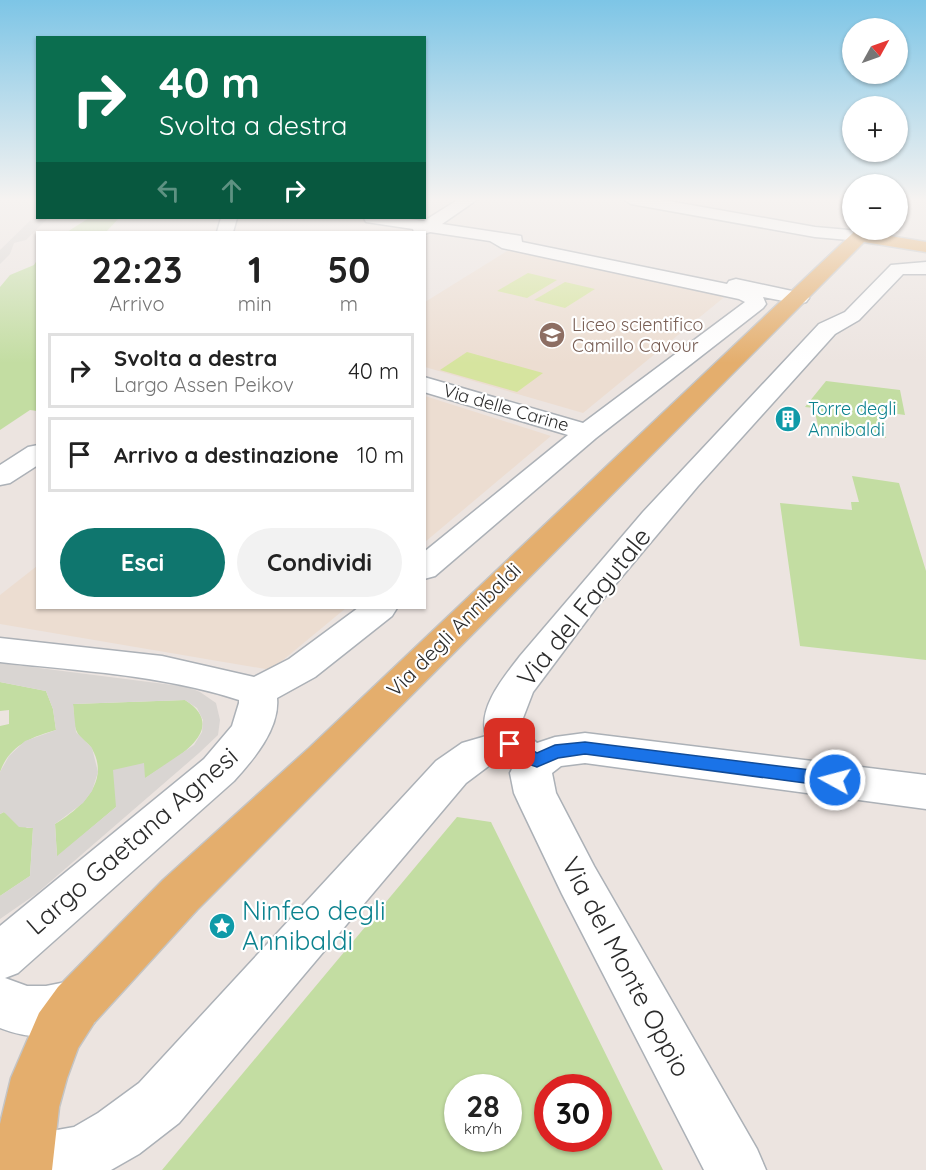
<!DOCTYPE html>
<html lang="it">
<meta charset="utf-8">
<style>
body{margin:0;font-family:Quicksand,sans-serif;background:#f2f2f2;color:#222;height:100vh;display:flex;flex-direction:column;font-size:22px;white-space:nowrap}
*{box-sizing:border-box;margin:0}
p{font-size:20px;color:#767676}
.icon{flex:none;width:33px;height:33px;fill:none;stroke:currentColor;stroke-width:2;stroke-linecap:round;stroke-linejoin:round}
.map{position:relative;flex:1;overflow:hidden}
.side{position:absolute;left:36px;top:231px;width:390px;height:378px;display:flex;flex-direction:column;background:#fff;border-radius:0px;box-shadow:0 2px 4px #0004}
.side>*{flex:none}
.guide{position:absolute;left:36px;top:36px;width:390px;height:183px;border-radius:0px;box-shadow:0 2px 4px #0004;background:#0b6e4f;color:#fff;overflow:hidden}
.needle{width:39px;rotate:50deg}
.buttons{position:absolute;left:842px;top:18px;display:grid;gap:12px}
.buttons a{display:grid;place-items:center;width:66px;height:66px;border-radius:50%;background:#fff;box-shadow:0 2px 4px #0004;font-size:30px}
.speed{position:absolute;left:444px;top:1074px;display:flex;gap:12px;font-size:30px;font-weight:700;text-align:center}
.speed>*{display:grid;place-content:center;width:78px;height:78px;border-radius:50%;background:#fff;box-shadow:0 2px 4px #0004;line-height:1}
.speed small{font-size:15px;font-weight:400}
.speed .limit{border:9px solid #d22;background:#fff;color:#111}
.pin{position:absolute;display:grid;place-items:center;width:51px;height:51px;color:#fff;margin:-26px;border-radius:12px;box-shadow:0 3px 9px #0006}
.me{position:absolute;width:66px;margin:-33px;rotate:277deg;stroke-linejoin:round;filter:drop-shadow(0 0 4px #0008)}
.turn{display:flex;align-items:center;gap:21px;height:126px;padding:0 24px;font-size:27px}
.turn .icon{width:78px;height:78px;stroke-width:2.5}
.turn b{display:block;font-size:42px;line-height:51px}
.lanes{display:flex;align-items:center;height:57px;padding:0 24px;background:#0003;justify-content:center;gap:30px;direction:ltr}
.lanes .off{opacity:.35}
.eta{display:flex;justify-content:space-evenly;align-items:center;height:102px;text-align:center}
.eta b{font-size:36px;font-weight:700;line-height:42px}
.cta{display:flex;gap:12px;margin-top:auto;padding:12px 24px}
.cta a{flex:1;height:69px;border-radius:36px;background:#0f766e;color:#fff;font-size:24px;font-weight:700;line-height:69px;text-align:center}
.cta a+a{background:#f2f2f2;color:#222}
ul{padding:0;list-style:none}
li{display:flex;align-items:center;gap:18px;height:75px;margin:0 12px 9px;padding:0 12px;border:3px solid #e0e0e0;border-radius:0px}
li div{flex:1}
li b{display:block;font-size:22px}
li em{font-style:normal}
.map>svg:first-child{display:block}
.education{fill:#ecddd1}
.green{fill:#c3dda2;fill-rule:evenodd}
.pitch{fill:#d6e49f}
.plaza{fill:#d9d5d2;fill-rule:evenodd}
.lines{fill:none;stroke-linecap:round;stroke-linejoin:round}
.minor-casing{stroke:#acb1b7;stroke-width:3}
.major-casing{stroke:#c4c4c4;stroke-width:3}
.minor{fill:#fff;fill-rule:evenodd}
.major{fill:#e4ae6d;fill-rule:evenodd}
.route{fill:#1a73e8;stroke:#114b97;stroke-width:1.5}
.labels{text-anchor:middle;stroke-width:4.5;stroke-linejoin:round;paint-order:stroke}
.far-education-label{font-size:18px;fill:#785e54;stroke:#fff;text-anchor:start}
.far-street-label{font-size:18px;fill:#2c2c2c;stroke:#fff}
.far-culture-label{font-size:18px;fill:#0d838f;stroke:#fff;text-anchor:start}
.street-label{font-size:21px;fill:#2c2c2c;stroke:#fff}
.near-street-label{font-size:26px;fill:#2c2c2c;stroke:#fff}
.near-culture-label{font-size:26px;fill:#0d838f;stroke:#fff;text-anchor:start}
</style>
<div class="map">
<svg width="926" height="1170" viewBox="0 0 926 1170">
<rect width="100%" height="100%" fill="#ece4e0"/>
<path class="education" d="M512 248 728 294 583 413 425 367V302Z
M425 396 551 436 425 542 424 396Z
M37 566 38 608H346L271 670 0 624V595Z"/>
<path class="green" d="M89 218H119L106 232H67Z
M37 260V411L30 410 0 430V287L10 275 34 265Z
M826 381 900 390 905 415 883 412 886 438 819 430 814 408 805 407Z
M852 476 899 483 926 571V660L800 646 780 503 852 510 851 502H859Z
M0 682 46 691 53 709 56 730C31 737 9 746 0 772V726L9 724V710L0 711Z
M185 700C233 731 170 761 144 779V763L116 807 57 857 55 824C80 809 111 782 92 749 89 743 80 739 77 732 73 725 74 712 73 704Z
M4 812 27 828H33L30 876 0 896V814Z
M457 817 491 822 663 1170H162ZM458 1088H508V1138H458ZM548 1088H598V1138H548Z"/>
<path class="pitch" d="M528 273 557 280 527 298 497 291Z
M565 282 595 289 565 308 534 300Z
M467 352 543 373 517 392 440 370Z"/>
<path class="plaza" d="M37 214 38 218H48L26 240 14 243 10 254 0 264V250Z
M0 663 188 687 200 692 216 703 220 720 218 735 199 753 36 894 0 919V896L30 876 33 828 19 827 4 812 0 814V772L9 756 25 741 56 730 53 709 46 691 0 682ZM185 700 197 708 203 720 202 732 194 745 145 778 144 763 113 770 116 807 57 856 55 824 83 803 92 791 98 772 92 748 76 732 73 704Z"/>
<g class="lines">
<defs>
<path id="minor" d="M459 199H478L442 224 515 235 521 236 522 242 727 284 729 281 736 279 806 294 809 298 806 302 799 304 763 297 766 304 763 308 596 438 435 576 424 579V552L568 435 424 392V377L583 423 745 302 739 299 502 248 490 241 430 232 424 234 414 232 413 229 366 222 364 218H401L424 221Z
M623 199H657L815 227 860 231 866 232 869 236 866 240 860 241 815 237 631 204Z
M221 218H237L233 232H217Z
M926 262V274H903L859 320 835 334 698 486 599 604 533 692 523 718 524 732 537 743 555 737 585 733 926 775V809L585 763 561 766 552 773 556 793 594 866 757 1149 766 1170H704L562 894 520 806 514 793 510 773 513 767 504 761 490 765 466 783 179 1123 139 1154 111 1170H0L2 1145 23 1136 74 1127 98 1113 139 1083 436 761 462 743 486 736C477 708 504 677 520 656L643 512 819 324 845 312 891 265Z
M38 445V465L10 483 0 485V465L28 447Z
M358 608H397L392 616 315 677 277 698C280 729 253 760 234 781L18 973 5 978 27 986H46L76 980 94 987 102 1005 94 1023C59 1037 36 1042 0 1028V926L204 759 232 726 239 703V700C162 675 80 671 0 662V638L162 656 254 677 289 659Z"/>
<path id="major" d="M860 231 926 242V252L864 242 197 910 94 1023 78 1048 67 1078 59 1107 52 1170H0V1124L11 1078 39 1013 58 987 163 880 309 748 854 232Z"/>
</defs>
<use href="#minor" class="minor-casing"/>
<use href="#major" class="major-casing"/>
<use href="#minor" class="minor"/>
<use href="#major" class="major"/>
</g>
<linearGradient id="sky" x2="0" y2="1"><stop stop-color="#7dc5e6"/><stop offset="0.55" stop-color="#f6f3f1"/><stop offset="1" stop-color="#f6f3f1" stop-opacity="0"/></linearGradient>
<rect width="926" height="363" fill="url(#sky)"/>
<path class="route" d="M510 738 537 753 555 745 585 742 835 773 841 775 844 780 841 785 835 787 585 754 558 758 537 767C524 763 508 756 501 744L504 739Z"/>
<defs>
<symbol id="school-disc" viewBox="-11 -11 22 22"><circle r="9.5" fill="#8d6e63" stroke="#fff"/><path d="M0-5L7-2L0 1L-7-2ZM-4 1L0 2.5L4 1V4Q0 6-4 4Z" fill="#fff"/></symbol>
<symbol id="building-disc" viewBox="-11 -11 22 22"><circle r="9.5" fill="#0f9aa8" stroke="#fff"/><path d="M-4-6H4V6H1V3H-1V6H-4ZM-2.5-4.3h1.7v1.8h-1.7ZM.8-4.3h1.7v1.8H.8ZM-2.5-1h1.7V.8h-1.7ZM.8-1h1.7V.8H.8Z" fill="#fff"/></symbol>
<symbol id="sight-disc" viewBox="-11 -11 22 22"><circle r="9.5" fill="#0f9aa8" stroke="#fff"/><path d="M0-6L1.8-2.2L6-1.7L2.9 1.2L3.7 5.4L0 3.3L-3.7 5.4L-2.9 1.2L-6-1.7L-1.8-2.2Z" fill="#fff"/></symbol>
</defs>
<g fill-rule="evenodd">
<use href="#school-disc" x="537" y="320" width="30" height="30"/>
<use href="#building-disc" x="773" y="404" width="30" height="30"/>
<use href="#sight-disc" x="207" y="911" width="30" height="30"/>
</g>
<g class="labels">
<g class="far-education-label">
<text x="572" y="331">Liceo scientifico<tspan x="572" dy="21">Camillo Cavour</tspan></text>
</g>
<g class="far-street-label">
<text transform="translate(506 408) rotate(16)" y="6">Via delle Carine</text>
</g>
<g class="far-culture-label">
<text x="808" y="415">Torre degli<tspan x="808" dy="21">Annibaldi</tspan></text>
</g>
<g class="street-label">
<text transform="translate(454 630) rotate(-45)" y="7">Via degli Annibaldi</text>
</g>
<g class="near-street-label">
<text transform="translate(584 607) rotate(-51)" y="9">Via del Fagutale</text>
<text transform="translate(132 841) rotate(-41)" y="9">Largo Gaetana Agnesi</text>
<text transform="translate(626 967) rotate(62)" y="9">Via del Monte Oppio</text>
</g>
<g class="near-culture-label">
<text x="242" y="920">Ninfeo degli<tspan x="242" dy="30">Annibaldi</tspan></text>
</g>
</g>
</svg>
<div class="buttons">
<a><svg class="needle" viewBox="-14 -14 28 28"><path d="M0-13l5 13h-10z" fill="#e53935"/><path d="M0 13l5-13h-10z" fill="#767676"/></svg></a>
<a>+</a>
<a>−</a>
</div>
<div class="speed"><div>28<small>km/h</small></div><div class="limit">30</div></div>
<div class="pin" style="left:510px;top:744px;background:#d93025"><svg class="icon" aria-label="arrive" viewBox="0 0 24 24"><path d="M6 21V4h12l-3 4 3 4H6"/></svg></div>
<svg class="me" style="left:835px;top:780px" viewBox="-20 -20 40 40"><circle r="17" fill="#1a73e8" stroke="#fff" stroke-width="3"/><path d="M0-11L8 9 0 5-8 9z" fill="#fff"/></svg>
<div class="guide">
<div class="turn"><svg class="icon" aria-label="right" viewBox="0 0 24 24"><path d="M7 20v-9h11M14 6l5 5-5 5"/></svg><div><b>40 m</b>Svolta a destra</div></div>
<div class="lanes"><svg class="icon off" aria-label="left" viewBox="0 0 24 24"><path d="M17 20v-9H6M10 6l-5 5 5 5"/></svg><svg class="icon off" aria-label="ahead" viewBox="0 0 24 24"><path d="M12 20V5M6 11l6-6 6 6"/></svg><svg class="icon" aria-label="right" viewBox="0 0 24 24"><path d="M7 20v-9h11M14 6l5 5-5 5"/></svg></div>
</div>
<section class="side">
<div class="eta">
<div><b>22:23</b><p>Arrivo</p></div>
<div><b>1</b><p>min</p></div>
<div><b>50</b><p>m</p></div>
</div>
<ul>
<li><svg class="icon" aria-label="right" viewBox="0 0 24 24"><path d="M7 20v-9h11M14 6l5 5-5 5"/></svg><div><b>Svolta a destra</b><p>Largo Assen Peikov</p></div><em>40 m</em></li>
<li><svg class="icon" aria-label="arrive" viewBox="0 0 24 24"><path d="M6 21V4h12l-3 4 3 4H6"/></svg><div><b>Arrivo a destinazione</b></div><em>10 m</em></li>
</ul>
<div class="cta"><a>Esci</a><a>Condividi</a></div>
</section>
</div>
